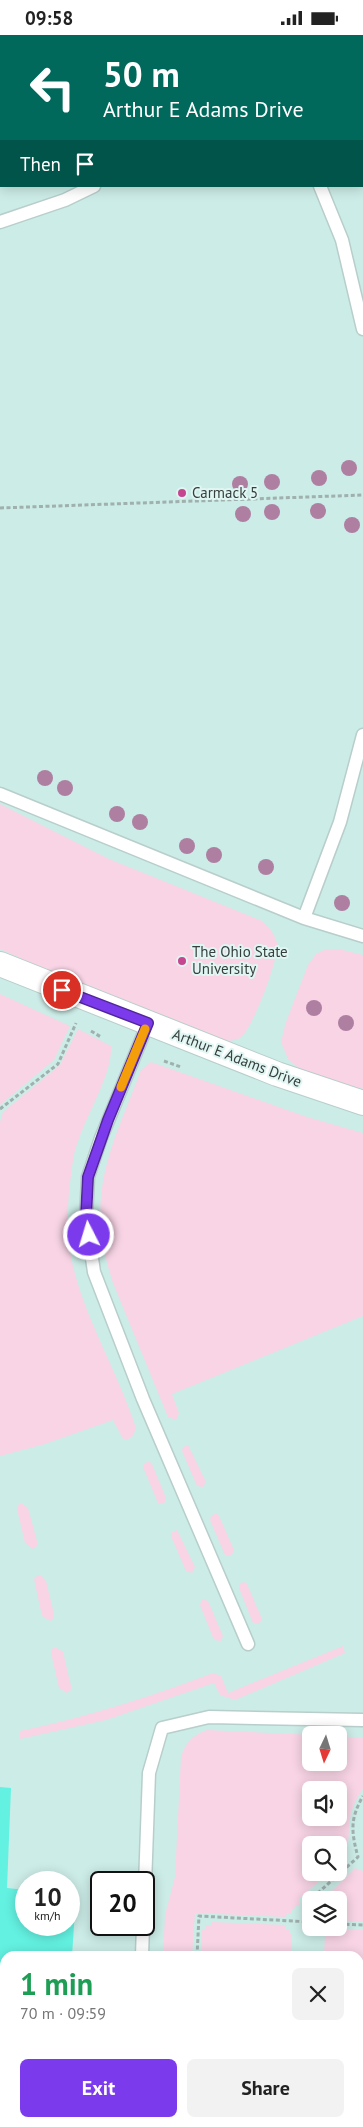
<!DOCTYPE html>
<meta charset="utf-8">
<style>
body{margin:0;font-family:"PT Sans",sans-serif;background:#f2f2f2;color:#222;height:100vh;display:flex;flex-direction:column;font-size:19px;white-space:nowrap}
*{box-sizing:border-box;margin:0}
p{font-size:16px;color:#767676}
.icon{flex:none;width:28px;height:28px;fill:none;stroke:currentColor;stroke-width:2;stroke-linecap:round;stroke-linejoin:round}
.map{position:relative;flex:1;overflow:hidden}
.side{position:absolute;left:0px;top:1916px;width:364px;height:176px;display:flex;flex-direction:column;background:#fff;border-radius:15px 15px 0 0;box-shadow:0 2px 12px #0003}
.side>*{flex:none}
.guide{position:absolute;left:0px;top:0px;width:364px;height:152px;box-shadow:0 2px 12px #0003;background:#00695c;color:#fff;overflow:hidden}
.needle{width:32px;rotate:184deg}
.tools{position:absolute;left:302px;top:1691px;display:grid;gap:10px}
.tools a{display:grid;place-items:center;width:45px;height:45px;border-radius:8px;background:#fff;box-shadow:0 2px 12px #0003;font-size:25px}
.speed{position:absolute;left:15px;top:1836px;display:flex;gap:10px;font-size:25px;font-weight:700;text-align:center}
.speed>*{display:grid;place-content:center;width:65px;height:65px;border-radius:50%;background:#fff;box-shadow:0 2px 12px #0003;line-height:1}
.speed small{font-size:12px;font-weight:400}
.speed .limit{border:2px solid #111;border-radius:8px;background:#fff;color:#111}
.pin{position:absolute;display:grid;place-items:center;width:42px;height:42px;color:#fff;margin:-21px;border:2px solid #fff;border-radius:50%;box-shadow:0 1px 5px #0007}
.me{position:absolute;width:55px;margin:-28px;rotate:355deg;stroke-linejoin:round;filter:drop-shadow(0 0 4px #0008)}
.turn{display:flex;align-items:center;gap:18px;height:105px;padding:0 20px;font-size:22px}
.turn .icon{width:65px;height:65px;stroke-width:2.5}
.turn b{display:block;font-size:35px;line-height:42px}
.then{display:flex;align-items:center;height:48px;padding:0 20px;background:#0003;gap:10px;font-size:19px}
.round{display:grid;place-items:center;flex:none;width:52px;height:52px;border-radius:8px;background:#f2f2f2}
.summary{display:flex;align-items:center;justify-content:space-between;height:85px;padding:0 20px}
h1{font-size:30px;font-weight:700;line-height:38px;color:#1e9e55}
.button{display:flex;gap:10px;margin-top:auto;padding:10px 20px}
.button a{flex:1;height:58px;border-radius:8px;background:#7c3aed;color:#fff;font-size:20px;font-weight:700;line-height:58px;text-align:center}
.button a+a{background:#f2f2f2;color:#222}
.status{display:flex;justify-content:space-between;align-items:center;height:35px;padding:0 25px;background:#fff;direction:ltr}
.status svg{height:14px;fill:currentColor}
.map>svg:first-child{display:block}
.built{fill:#ccece7;fill-rule:evenodd}
.green{fill:#f8d4e5;fill-rule:evenodd}
.building{fill:#63f1e1}
.lines{fill:none;stroke-linecap:round;stroke-linejoin:round}
.service-casing{stroke:#b8ceca;stroke-width:15}
.minor-casing{stroke:#b8ceca;stroke-width:26}
.path{stroke:#9fb0ad;stroke-width:3;stroke-dasharray:4 2.5;stroke-linecap:butt}
.service{stroke:#fff;stroke-width:12}
.minor{stroke:#fff;stroke-width:24}
.tree{fill:#ae7fa1}
.route-casing{stroke:#51269a;stroke-width:12}
.route{stroke:#7c3aed;stroke-width:9}
.slow{stroke:#f59e0b;stroke-width:9}
.poi-dot{fill:#c5458f;stroke:#e0f6f2;stroke-width:2}
.labels{text-anchor:middle;stroke-width:4;stroke-linejoin:round;paint-order:stroke}
.poi-label{font-size:15px;fill:#363f3d;stroke:#e0f6f2;text-anchor:start}
.street-label{font-size:15px;fill:#363f3d;stroke:#e0f6f2}
</style>
<div class="status"><b>09:58</b><svg viewBox="0 0 49 12"><path d="M0 12V9h3v3zM5 12V6h3v6zM10 12V3h3v9zM15 12V0h3v12zM26 1h20v11H26zM47 4h2v5h-2z"/></svg></div>
<div class="map">
<svg width="363" height="2092" viewBox="0 0 363 2092">
<rect width="100%" height="100%" fill="#e0f6f2"/>
<path class="built" d="M0 0H363V2092H0ZM1 1H362V151H1ZM311 1700H339V1728H311ZM311 1755H339V1782H311ZM311 1810H339V1838H311ZM26 1848H69V1890H26ZM101 1848H144V1890H101ZM311 1865H339V1892H311ZM5 1921H359V2088H5Z"/>
<path class="green" d="M0 0H230L1 1 0 104Z
M0 769 109 824 262 886C269 892 274 898 277 908 280 921 252 996 240 1003 234 1006 227 1006 221 1006L82 951 0 914Z
M326 914H339L363 920V1054L303 1037 288 1024 281 1007 286 987 308 930 316 919Z
M0 959 70 991 54 1025 0 1070Z
M78 994 111 1011C113 1043 79 1089 73 1125 69 1153 66 1180 69 1208 76 1270 117 1333 136 1393L133 1401 127 1405 123 1404 113 1385 45 1409 0 1421V1087L3 1077 60 1030Z
M151 1027 307 1082 363 1098V1281L172 1359 179 1378 176 1385 168 1382 113 1248C84 1159 110 1117 141 1035Z
M188 1410 206 1447 203 1452 197 1451 182 1416 183 1412Z
M149 1426 152 1429 166 1463 164 1469 158 1468 143 1432 144 1429Z
M21 1468 28 1473 37 1506V1511L33 1514 25 1508 17 1474 18 1470Z
M216 1478 219 1481 234 1515 231 1521 225 1520 210 1485 211 1481Z
M177 1495 195 1532 192 1538 186 1536 171 1501V1498Z
M38 1540H41L46 1546 54 1579V1583L50 1586 42 1581 34 1544Z
M244 1547 247 1549 262 1584 259 1589 253 1588 239 1553V1549Z
M202 1564 208 1566 223 1601 221 1606 214 1605 200 1570Z
M343 1611 345 1618 235 1665 220 1660 214 1648 106 1685 20 1704V1696C87 1682 150 1662 213 1638L221 1641 228 1658Z
M55 1612 63 1617 71 1651V1655L67 1658 59 1653 51 1618 52 1614Z
M207 1695 314 1700H311V1728H339V1701L363 1703V1754C357 1762 353 1770 351 1779 347 1795 352 1816 339 1827V1810H311V1838H328L299 1864V1871H295L294 1875 291 1874V1879L287 1878 286 1882 195 1878 192 1921H163L165 1880 175 1842 181 1722C185 1708 193 1700 207 1695ZM311 1755H339V1782H311Z
M355 1833 363 1836V1887L339 1885V1865H323Z
M211 1887 286 1890 285 1895H290L289 1899H292L291 1921H201L202 1894H206V1890H211Z
M333 1893 363 1895V1933H359V1921H324L325 1900 329 1901V1897H333Z
M0 1975H5V2088H117L116 2092H0Z"/>
<path class="building" d="M0 1752 11 1753 7 1853 26 1855V1890H69V1859L76 1860 72 1921H5V1975H0Z
M359 1933H363V2092H214L215 2088H359Z"/>
<g class="lines">
<defs>
<path id="service" d="M362 15 363 14
M320 151 342 205 363 294
M0 187 65 165 94 151
M0 759 304 883 340 787 363 700
M304 883 363 901
M148 988 101 1103 88 1142 86 1182 94 1237 143 1364 248 1609
M144 1878 149 1738 162 1693 209 1682 363 1685
M142 1921 143 1890
M134 2092V2088"/>
<path id="minor" d="M0 929 277 1039 363 1068"/>
</defs>
<use href="#service" class="service-casing"/>
<use href="#minor" class="minor-casing"/>
<path class="path" d="M227 1 230 0
M0 104H1
M0 473 363 460
M91 996 101 1002
M164 1026 181 1032
M0 1074 58 1029 76 988
M308 1887 309 1866 358 1822C351 1796 350 1784 363 1761
M339 1889 363 1890
M197 1921 199 1881 311 1887
M198 2092V2088"/>
<use href="#service" class="service"/>
<use href="#minor" class="minor"/>
</g>
<g class="tree">
<circle cx="349" cy="433" r="8"/>
<circle cx="319" cy="443" r="8"/>
<circle cx="272" cy="447" r="8"/>
<circle cx="240" cy="449" r="8"/>
<circle cx="318" cy="476" r="8"/>
<circle cx="272" cy="477" r="8"/>
<circle cx="243" cy="479" r="8"/>
<circle cx="352" cy="490" r="8"/>
<circle cx="45" cy="743" r="8"/>
<circle cx="65" cy="753" r="8"/>
<circle cx="117" cy="779" r="8"/>
<circle cx="140" cy="787" r="8"/>
<circle cx="187" cy="811" r="8"/>
<circle cx="214" cy="820" r="8"/>
<circle cx="266" cy="832" r="8"/>
<circle cx="342" cy="868" r="8"/>
<circle cx="314" cy="973" r="8"/>
<circle cx="346" cy="988" r="8"/>
</g>
<g class="lines">
<defs>
<path id="route" d="M62 955 148 988 108 1085 88 1142 86 1182 89 1200"/>
</defs>
<use href="#route" class="route-casing"/>
<use href="#route" class="route"/>
<path class="slow" d="M121 1052 145 994"/>
</g>
<g class="poi-dot">
<circle cx="182" cy="458" r="5"/>
<circle cx="182" cy="926" r="5"/>
</g>
<g class="labels">
<g class="poi-label">
<text x="192" y="463">Carmack 5</text>
<text x="192" y="922">The Ohio State<tspan x="192" dy="17">University</tspan></text>
</g>
<g class="street-label">
<text transform="translate(237 1023) rotate(21)" y="5">Arthur E Adams Drive</text>
</g>
</g>
</svg>
<div class="tools">
<a><svg class="needle" viewBox="-14 -14 28 28"><path d="M0-13l5 13h-10z" fill="#e53935"/><path d="M0 13l5-13h-10z" fill="#767676"/></svg></a>
<a><svg class="icon" aria-label="sound" viewBox="0 0 24 24"><path d="M4 9h4l5-4v14l-5-4H4zM17 9q2 3 0 6"/></svg></a>
<a><svg class="icon" aria-label="search" viewBox="0 0 24 24"><circle cx="10" cy="10" r="6"/><path d="M15 15l6 6"/></svg></a>
<a><svg class="icon" aria-label="layers" viewBox="0 0 24 24"><path d="M12 4l9 5-9 5-9-5zM3 14l9 5 9-5"/></svg></a>
</div>
<div class="speed"><div>10<small>km/h</small></div><div class="limit">20</div></div>
<div class="pin" style="left:62px;top:955px;background:#d93025"><svg class="icon" aria-label="arrive" viewBox="0 0 24 24"><path d="M6 21V4h12l-3 4 3 4H6"/></svg></div>
<svg class="me" style="left:89px;top:1200px" viewBox="-20 -20 40 40"><circle r="17" fill="#7c3aed" stroke="#fff" stroke-width="3"/><path d="M0-11L8 9 0 5-8 9z" fill="#fff"/></svg>
<div class="guide">
<div class="turn"><svg class="icon" aria-label="left" viewBox="0 0 24 24"><path d="M17 20v-9H6M10 6l-5 5 5 5"/></svg><div><b>50 m</b>Arthur E Adams Drive</div></div>
<div class="then">Then<svg class="icon" aria-label="arrive" viewBox="0 0 24 24"><path d="M6 21V4h12l-3 4 3 4H6"/></svg></div>
</div>
<section class="side">
<div class="summary"><div><h1>1 min</h1><p>70 m · 09:59</p></div><a class="round"><svg class="icon" aria-label="close" viewBox="0 0 24 24"><path d="M6 6l12 12M18 6L6 18"/></svg></a></div>
<div class="button"><a>Exit</a><a>Share</a></div>
</section>
</div>
